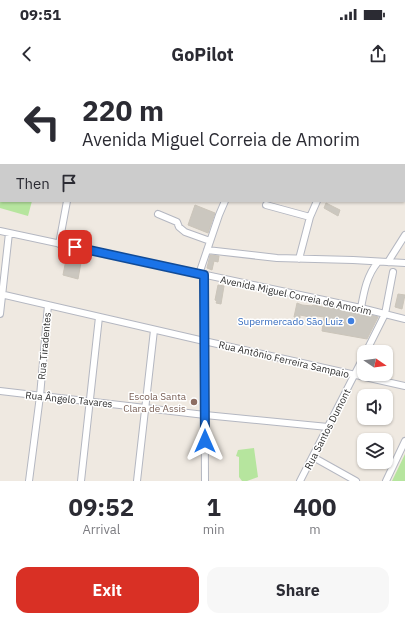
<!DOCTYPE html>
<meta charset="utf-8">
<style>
body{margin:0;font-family:"IBM Plex Sans",sans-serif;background:#f7f7f7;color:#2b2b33;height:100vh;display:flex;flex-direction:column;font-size:15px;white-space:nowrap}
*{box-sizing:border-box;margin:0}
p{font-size:13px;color:#7c7c81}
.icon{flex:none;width:22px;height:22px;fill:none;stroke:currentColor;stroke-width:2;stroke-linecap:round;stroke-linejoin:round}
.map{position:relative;height:401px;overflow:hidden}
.panel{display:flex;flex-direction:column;background:#fff;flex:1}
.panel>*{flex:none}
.top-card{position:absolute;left:0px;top:0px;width:405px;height:122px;box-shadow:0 1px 3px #0004;background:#fff;color:#2b2b33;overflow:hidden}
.needle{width:26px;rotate:103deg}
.tools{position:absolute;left:357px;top:265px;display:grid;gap:8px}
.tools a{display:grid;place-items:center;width:36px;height:36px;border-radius:8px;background:#fff;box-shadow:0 1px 3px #0004;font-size:20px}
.pin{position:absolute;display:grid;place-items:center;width:34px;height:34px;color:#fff;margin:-17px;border-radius:8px;box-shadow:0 2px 6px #0006}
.me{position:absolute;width:44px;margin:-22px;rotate:0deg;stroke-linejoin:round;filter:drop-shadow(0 0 3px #0008)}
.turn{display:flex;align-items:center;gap:14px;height:84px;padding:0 16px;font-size:18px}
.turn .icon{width:52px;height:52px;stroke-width:2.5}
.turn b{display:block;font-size:28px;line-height:34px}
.then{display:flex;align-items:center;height:38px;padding:0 16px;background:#0003;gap:8px;font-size:15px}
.eta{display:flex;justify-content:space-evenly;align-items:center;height:68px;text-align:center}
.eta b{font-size:24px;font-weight:700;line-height:28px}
.cta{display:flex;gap:8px;margin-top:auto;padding:8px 16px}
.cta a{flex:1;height:46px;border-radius:12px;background:#d93025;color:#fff;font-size:16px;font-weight:700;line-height:46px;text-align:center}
.cta a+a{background:#f7f7f7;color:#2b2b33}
.status{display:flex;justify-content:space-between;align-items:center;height:28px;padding:0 20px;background:#fff;direction:ltr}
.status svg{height:11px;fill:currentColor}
header{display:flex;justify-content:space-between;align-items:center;height:52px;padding:0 16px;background:#fff;font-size:18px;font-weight:700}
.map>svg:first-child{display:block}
.green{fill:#b6e59e}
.building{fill:#cbc7bf;stroke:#cbc5ba}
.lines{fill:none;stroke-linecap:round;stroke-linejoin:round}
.minor-casing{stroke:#b4b7c1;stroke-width:8}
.minor{stroke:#fff;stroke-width:6}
.route-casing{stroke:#114b97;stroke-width:10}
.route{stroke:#1a73e8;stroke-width:7}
.shop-dot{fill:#3f7fe0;stroke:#fff;stroke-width:1.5}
.education-dot{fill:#8d6e63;stroke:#fff;stroke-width:1.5}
.labels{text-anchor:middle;stroke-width:3;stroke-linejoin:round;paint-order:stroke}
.street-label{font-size:10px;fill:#2e2e2e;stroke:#fff}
.shop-label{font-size:10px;fill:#366cbe;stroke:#fff;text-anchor:end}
.education-label{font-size:10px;fill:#785e54;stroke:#fff;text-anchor:end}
</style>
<div class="status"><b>09:51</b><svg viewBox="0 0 49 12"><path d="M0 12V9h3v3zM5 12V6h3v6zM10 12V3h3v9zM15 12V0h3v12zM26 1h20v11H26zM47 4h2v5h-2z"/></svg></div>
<header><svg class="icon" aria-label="back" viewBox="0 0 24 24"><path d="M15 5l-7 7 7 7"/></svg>GoPilot<svg class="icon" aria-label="share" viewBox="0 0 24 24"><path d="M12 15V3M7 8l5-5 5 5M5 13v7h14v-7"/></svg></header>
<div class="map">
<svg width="405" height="401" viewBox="0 0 405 401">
<rect width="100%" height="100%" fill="#efe9e1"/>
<path class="green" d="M0 21 1 22V121H32L28 136 0 128Z
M254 368 258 397 247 401H242L239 397V377L236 376 238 370Z
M405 374V401H392Z"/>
<path class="building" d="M326 123 340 130 338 136 324 128Z
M195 125 215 133 208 153 188 145Z
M67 174 82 177 78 199 63 195Z
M210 175 219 176 218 182 214 181 212 190 207 188Z
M218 205 224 206 221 224 216 223 217 221 215 220Z
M398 214 405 215 402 229 395 227Z
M297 223 302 225 312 226 313 225 327 228V225L360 232 378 237 367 259 322 251 324 237 317 236 316 241 310 240V237L300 235V238L294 237Z"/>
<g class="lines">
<defs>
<path id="minor" d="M22 0 23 1
M271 0 273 1
M34 1 35 0
M106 1V0
M330 1 331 0
M373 1 374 0
M404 2 405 1
M266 125 310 137
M158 134 177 142 179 147 185 152 210 161
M0 151 361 228 405 239
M59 164 67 121
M207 170 277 178 353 180 405 183
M299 179 310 137 317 121
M388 182 405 155
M199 194 219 135 225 121
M204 195 205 401
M0 214 204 261 405 306
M361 228C364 211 367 195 378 182
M0 234 9 153
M366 272 385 234 393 192
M0 311 205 335 328 347
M313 377 356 401
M29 401 40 316 48 225
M81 401 99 237
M137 401 154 250
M300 401 364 276
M386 401 405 361"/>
</defs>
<use href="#minor" class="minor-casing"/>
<use href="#minor" class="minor"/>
</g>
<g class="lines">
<defs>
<path id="route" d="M75 167 204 195 205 361"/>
</defs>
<use href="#route" class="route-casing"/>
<use href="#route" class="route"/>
</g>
<circle class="shop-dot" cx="351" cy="241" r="4"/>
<circle class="education-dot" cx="194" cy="322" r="4"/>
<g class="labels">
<g class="street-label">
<text transform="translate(296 215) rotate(12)" y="4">Avenida Miguel Correia de Amorim</text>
<text transform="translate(44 266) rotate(-85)" y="4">Rua Tiradentes</text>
<text transform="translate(284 279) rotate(13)" y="4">Rua Antônio Ferreira Sampaio</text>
<text transform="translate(69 319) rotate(6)" y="4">Rua Ângelo Tavares</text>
<text transform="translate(327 349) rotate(-63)" y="4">Rua Santos Dumont</text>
</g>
<g class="shop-label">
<text x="343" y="245">Supermercado São Luiz</text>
</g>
<g class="education-label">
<text x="186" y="320">Escola Santa<tspan x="186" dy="12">Clara de Assis</tspan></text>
</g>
</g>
</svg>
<div class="tools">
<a><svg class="needle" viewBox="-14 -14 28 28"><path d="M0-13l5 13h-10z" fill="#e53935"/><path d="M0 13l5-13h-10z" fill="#7c7c81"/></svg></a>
<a><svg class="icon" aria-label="sound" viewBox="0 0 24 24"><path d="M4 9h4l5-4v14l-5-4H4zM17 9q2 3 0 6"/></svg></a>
<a><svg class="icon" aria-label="layers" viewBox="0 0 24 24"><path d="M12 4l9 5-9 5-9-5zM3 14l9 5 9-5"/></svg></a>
</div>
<div class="pin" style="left:75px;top:167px;background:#d93025"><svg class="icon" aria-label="arrive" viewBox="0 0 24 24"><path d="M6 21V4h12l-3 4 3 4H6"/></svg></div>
<svg class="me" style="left:205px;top:361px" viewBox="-20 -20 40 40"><path d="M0-17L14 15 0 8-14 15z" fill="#1a73e8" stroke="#fff" stroke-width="4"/></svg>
<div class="top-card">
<div class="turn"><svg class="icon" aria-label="left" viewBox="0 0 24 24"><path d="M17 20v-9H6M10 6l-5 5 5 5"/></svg><div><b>220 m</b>Avenida Miguel Correia de Amorim</div></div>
<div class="then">Then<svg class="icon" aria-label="arrive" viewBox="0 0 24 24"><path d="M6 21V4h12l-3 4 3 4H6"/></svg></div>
</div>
</div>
<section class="panel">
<div class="eta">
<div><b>09:52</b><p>Arrival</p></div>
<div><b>1</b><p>min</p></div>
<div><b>400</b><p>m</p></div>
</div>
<div class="cta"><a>Exit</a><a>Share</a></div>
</section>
